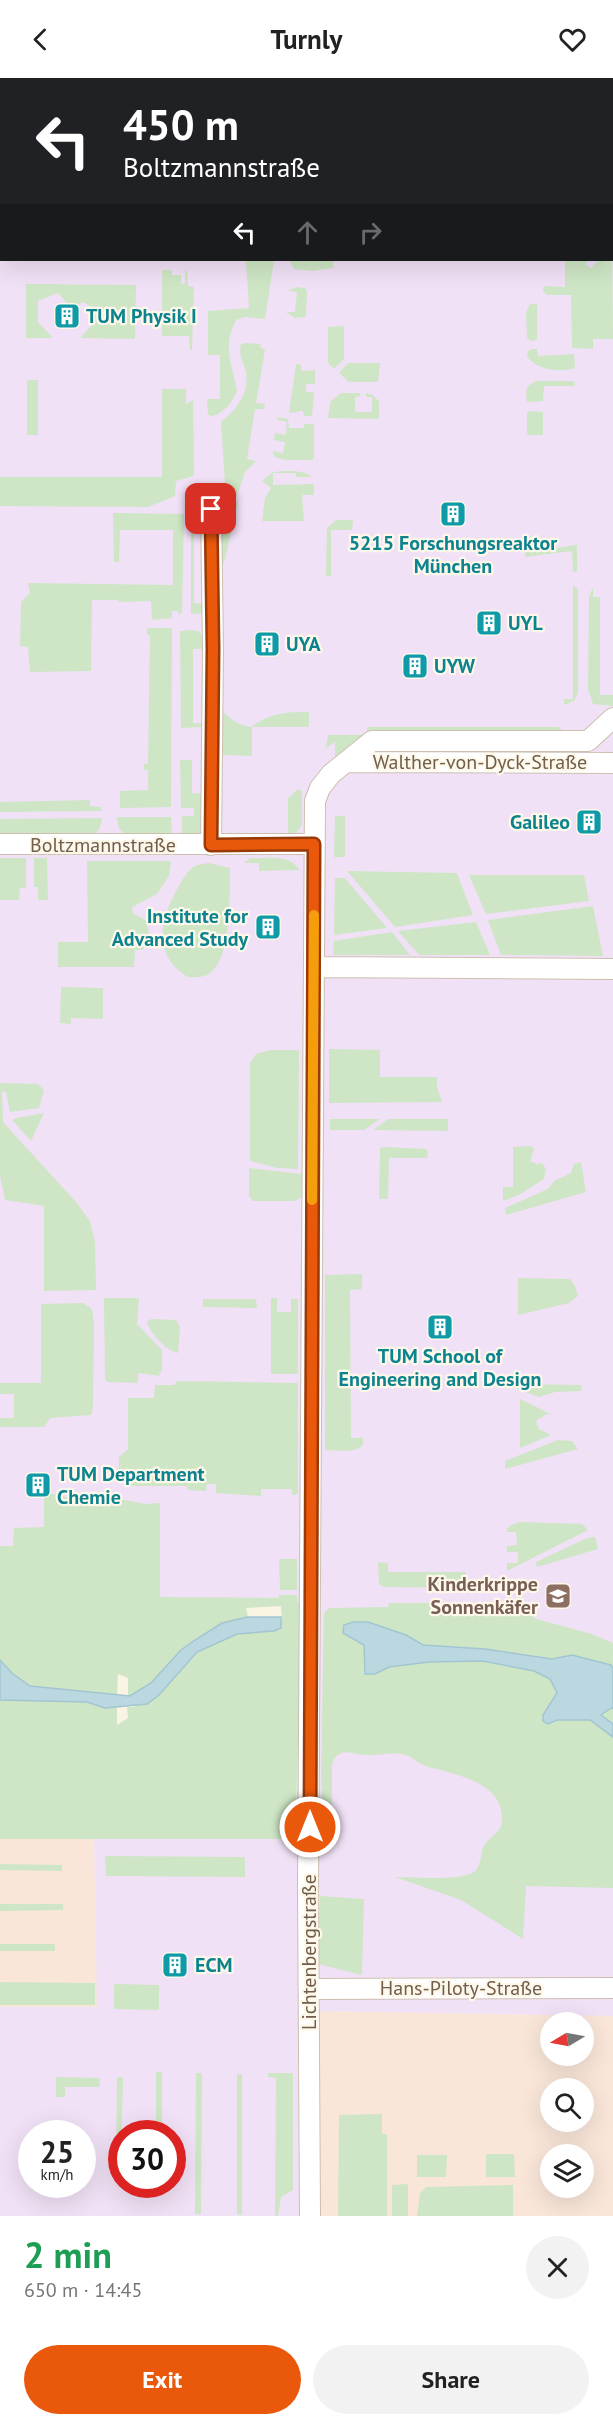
<!DOCTYPE html>
<meta charset="utf-8">
<style>
body{margin:0;font-family:"PT Sans",sans-serif;background:#f2f2f2;color:#222;height:100vh;display:flex;flex-direction:column;font-size:22px;white-space:nowrap}
*{box-sizing:border-box;margin:0}
p{font-size:20px;color:#767676}
.icon{flex:none;width:33px;height:33px;fill:none;stroke:currentColor;stroke-width:2;stroke-linecap:round;stroke-linejoin:round}
.map{position:relative;height:2138px;overflow:hidden}
.side{display:flex;flex-direction:column;background:#fff;flex:1}
.side>*{flex:none}
.hud{position:absolute;left:0px;top:0px;width:614px;height:183px;box-shadow:0 6px 24px #0002;background:#202124;color:#fff;overflow:hidden}
.needle{width:39px;rotate:260deg}
.buttons{position:absolute;left:540px;top:1934px;display:grid;gap:12px}
.buttons a{display:grid;place-items:center;width:54px;height:54px;border-radius:50%;background:#fff;box-shadow:0 6px 24px #0002;font-size:30px}
.speed{position:absolute;left:18px;top:2042px;display:flex;gap:12px;font-size:30px;font-weight:700;text-align:center}
.speed>*{display:grid;place-content:center;width:78px;height:78px;border-radius:50%;background:#fff;box-shadow:0 6px 24px #0002;line-height:1}
.speed small{font-size:15px;font-weight:400}
.speed .limit{border:9px solid #d22;background:#fff;color:#111}
.pin{position:absolute;display:grid;place-items:center;width:51px;height:51px;color:#fff;margin:-26px;border-radius:12px;box-shadow:0 3px 9px #0006}
.me{position:absolute;width:66px;margin:-33px;rotate:0deg;stroke-linejoin:round;filter:drop-shadow(0 0 4px #0008)}
.turn{display:flex;align-items:center;gap:21px;height:126px;padding:0 24px;font-size:27px}
.turn .icon{width:78px;height:78px;stroke-width:2.5}
.turn b{display:block;font-size:42px;line-height:51px}
.lanes{display:flex;align-items:center;height:57px;padding:0 24px;background:#0003;justify-content:center;gap:30px;direction:ltr}
.lanes .off{opacity:.35}
.round{display:grid;place-items:center;flex:none;width:63px;height:63px;border-radius:32px;background:#f2f2f2}
.summary{display:flex;align-items:center;justify-content:space-between;height:102px;padding:0 24px}
h1{font-size:36px;font-weight:600;line-height:45px;color:#1e9e55}
.cta{display:flex;gap:12px;margin-top:auto;padding:12px 24px}
.cta a{flex:1;height:69px;border-radius:36px;background:#ea580c;color:#fff;font-size:24px;font-weight:600;line-height:69px;text-align:center}
.cta a+a{background:#f2f2f2;color:#222}
header{display:flex;justify-content:space-between;align-items:center;height:78px;padding:0 24px;background:#fff;font-size:27px;font-weight:600}
.map>svg:first-child{display:block}
.commercial{fill:#f9e6d9;fill-rule:evenodd}
.education{fill:#f1e1f6;fill-rule:evenodd}
.green{fill:#cee6c5}
.water{fill:#bbd8e1;stroke:#a2c5d2;stroke-width:1.5}
.lines{fill:none;stroke-linecap:round;stroke-linejoin:round}
.minor-casing{stroke:#ccbfaf;stroke-width:22}
.minor{stroke:#fff;stroke-width:20}
.route-casing{stroke:#983908;stroke-width:15}
.route{stroke:#ea580c;stroke-width:10}
.slow{stroke:#f59e0b;stroke-width:10}
.labels{text-anchor:middle;stroke-width:4.5;stroke-linejoin:round;paint-order:stroke}
.culture-label{font-size:20px;font-weight:bold;fill:#0d838f;stroke:#fdf8ea;text-anchor:start}
.street-label{font-size:20px;fill:#705d4c;stroke:#fdf8ea}
.education-label{font-size:20px;font-weight:bold;fill:#785e54;stroke:#fdf8ea;text-anchor:end}
</style>
<header><svg class="icon" aria-label="back" viewBox="0 0 24 24"><path d="M15 5l-7 7 7 7"/></svg>Turnly<svg class="icon" aria-label="heart" viewBox="0 0 24 24"><path d="M12 20l-8-8c-3-5 5-10 8-4 3-6 11-1 8 4z"/></svg></header>
<div class="map">
<svg width="613" height="2138" viewBox="0 0 613 2138">
<rect width="100%" height="100%" fill="#faf4e5"/>
<path class="commercial" d="M0 1761H94L98 1929H0Z
M320 1933 613 1938V2138H317ZM550 1944H584V1977H550ZM550 2010H584V2043H550ZM550 2076H584V2109H550Z"/>
<path class="education" d="M0 0 194 1 2 2V182H612V2L607 1 613 0V1938L320 1933 317 2138H0V1929H97L94 1761H295L299 1636 298 1529 180 1524 0 1523ZM32 2055H82V2106H32ZM122 2055H172V2106H122Z"/>
<path class="green" d="M167 0H578L579 1H166Z
M612 141 613 261H593V271L572 270 571 217H547L543 213 544 208 565 209V182H589L585 186 591 190 598 182H612Z
M246 182H274L265 241 245 239 236 242C222 270 232 285 237 313 232 324 225 334 213 338L208 337 207 321H220V277H208V233L249 230Z
M289 182H333V190L313 193 294 191Z
M162 192H172V197H181V206L185 205V192L187 193 188 208 194 209 192 272H190L189 258H162Z
M26 206 136 207 135 261 80 260 95 244V231L83 224 72 231 58 215 38 223V244L53 260H26Z
M297 209 305 210 307 213 306 239 295 240 286 234H295L297 214 288 213Z
M530 226H537V262L531 263 527 260 526 234Z
M344 248V281L334 291 328 285V249Z
M246 265 261 266 260 269 265 272 256 325 265 326 264 331H255L247 381 256 383 245 394 235 423 238 425 224 485 220 491V406H225L221 344C236 333 250 314 246 294 244 285 238 277 241 266Z
M532 271H537L538 278 574 276 575 290C559 295 536 292 527 278L528 273Z
M348 285H380L378 304H349L339 295Z
M296 286 301 287V293L315 292V306H306V314H314L312 338H304L303 333 289 335Z
M27 302H38V357H27Z
M536 303H574L575 308H544L543 323 527 324 526 314 528 308Z
M162 311H186V326L193 322 194 398 176 403 175 418 148 429 0 428V399H162Z
M341 315H360V318L355 319V334H372V319H366V315L372 317 379 323V341L328 340 330 324Z
M529 333 543 334V357H528L527 355V335Z
M277 339 288 341 289 350H304V346H314V379L312 382H284L275 379 272 373 283 375 285 364 274 362 275 355 286 357 287 344 277 342Z
M273 394C284 393 303 391 312 399H296V395H273V407L314 406V417H302L304 443H262L265 420 271 410 262 403Z
M113 435 184 436 182 535 179 537 178 533H172V540L152 542 151 523 119 524 118 522H92L91 593 30 594 28 569 20 568 21 524 30 515 28 505 173 507V452H120L119 484H114Z
M203 435V443L194 444V525L206 526 207 535 191 536V436Z
M336 442H353L352 452H331V498H326L327 450Z
M577 467V493L573 494 572 473 525 479V472C532 475 565 468 577 467Z
M573 507 578 511V615L574 623 564 627V621H573Z
M593 509V519H600V617H613V628L593 626 588 611 589 519Z
M147 550H172L171 729 120 730V713L148 712V692H144V686L148 685 150 557H147Z
M192 552 199 553 204 562V571H193V645L206 646 202 649 181 650 180 553Z
M223 633C231 642 239 647 251 649 271 635 284 634 309 634V649H252V678L222 677Z
M367 649H559L566 656H385L335 683V664L326 670 328 657H367Z
M180 682H192V715L202 716V754L199 758 182 761V738H194V730H181Z
M298 711 302 713V746L295 757H290L288 754V720Z
M90 722V728L101 729 102 733 0 734V724Z
M335 738H345V779H334Z
M117 739H171L172 760C150 760 118 768 117 739Z
M102 740 100 750 95 757 0 759V741Z
M0 780H26V810H20L19 822H0Z
M34 780H47L48 822H38V809H34Z
M250 780C265 781 291 775 299 792L259 793V785H244Z
M87 783H171L169 798 157 816 132 829 133 835 145 842C151 853 149 863 142 872H135L134 889H58V864H88Z
M209 785 230 790C229 816 233 878 210 895 203 900 196 899 188 899 152 878 160 840 178 810 182 803 188 791 195 788 198 786 205 786 209 785Z
M347 793 457 795 473 837 395 849Z
M469 797H584L589 823 486 836Z
M335 800H345L387 850 334 857Z
M593 828 603 878 501 877 488 842Z
M476 844 490 877H419L398 853Z
M392 854 410 877H333L334 863Z
M61 909 103 910V941L71 940V946L60 945Z
M329 971 380 972V999H437V1009L442 1024 329 1025Z
M270 972H299L298 1091 277 1090 250 1083V985L256 976Z
M0 1005 38 1006 44 1012 39 1030 10 1034 6 1014 2 1013 3 1044 76 1124 90 1143 95 1164 96 1212 44 1213V1128L5 1122 0 1097Z
M44 1035 31 1063 12 1042 16 1040Z
M330 1041H380L364 1052H330Z
M388 1041H448V1053L373 1052Z
M531 1068 534 1071 530 1083 537 1086 542 1085 546 1091 544 1101 519 1117 503 1123V1109H513V1069Z
M384 1069 427 1071 428 1080H389L388 1121H379L380 1070Z
M581 1084 586 1114 506 1137 505 1130 548 1111 554 1103 571 1095 574 1086Z
M249 1090 302 1096V1119L295 1123H253L249 1118Z
M362 1196V1211L350 1212 351 1360H363V1367C354 1376 337 1372 325 1372V1197Z
M518 1200 570 1201 575 1208 578 1218 569 1225 518 1237Z
M104 1220H139L137 1246 162 1272V1293L159 1294 160 1298 138 1295V1305L107 1304 105 1300Z
M271 1220H277V1234H291V1221H298V1296H271Z
M203 1221H256L257 1230 203 1229Z
M83 1225 92 1231 94 1245 93 1329 91 1337 50 1340 44 1349H0V1340H14V1316H0V1305H41V1226Z
M151 1241 176 1242 180 1249 178 1275C168 1274 149 1254 147 1244Z
M177 1303 298 1305V1416L292 1417V1411H261V1418L216 1415V1406H207L206 1413 188 1412 187 1408H129C116 1403 119 1391 119 1379L128 1371V1320H154L155 1307H174Z
M502 1306 582 1307 581 1313 555 1314 539 1319Z
M520 1321 553 1337 547 1336 536 1343 539 1351 551 1357 520 1370Z
M558 1362 572 1363 578 1371 505 1391V1383Z
M44 1416H63L64 1419 105 1418 145 1426 160 1425V1519L278 1520 279 1517H297V1523L299 1524V1636L295 1761H0V1622L87 1624 105 1630 117 1629V1647L128 1640 127 1629H134L177 1595 197 1574 237 1556 274 1553 282 1543 281 1528 246 1530 248 1539 222 1545 162 1593 151 1605 130 1618H128V1600L118 1596 117 1617 30 1608 13 1596 0 1582V1468H13L14 1450 44 1449Z
M520 1444 582 1446 588 1452 507 1493V1485H518V1474H507V1468L517 1467 516 1454H506L509 1448Z
M595 1459 598 1471 537 1489 536 1484 587 1460Z
M279 1481H297V1512H280Z
M378 1484 388 1485V1494H466L465 1505H448V1510L384 1509 379 1506Z
M510 1519 536 1541 592 1556 613 1565V1810L526 1808 523 1861 461 1822 395 1799C411 1799 466 1804 476 1792 482 1784 480 1774 485 1766 492 1757 502 1754 502 1741 503 1703 452 1696 426 1688 418 1686 413 1679 406 1677 393 1673 378 1678 365 1677 356 1677 346 1671 338 1677 332 1681 332 1687 332 1693V1767L331 1769 323 1770 321 1693 324 1535 329 1530 388 1529 389 1525H452L453 1530H500Z
M105 1778 245 1779V1799L106 1798Z
M0 1786 62 1787V1793L0 1792Z
M320 1818 364 1821 362 1897 318 1886Z
M0 1826H63V1832L0 1833Z
M0 1866H55V1873H0Z
M0 1904 95 1905V1927H0Z
M114 1906 159 1907V1932L114 1931Z
M156 1994H162V2055H156Z
M196 1995H202L201 2136H195Z
M268 1995H293V2112L281 2119 278 2138H275L276 2000 268 1999Z
M237 1996H242V2137L237 2136Z
M56 1999 100 2000 99 2009H65V2019H56Z
M117 1999H123L121 2083H116Z
M382 2036V2056H387V2138H338L339 2037Z
M486 2076H514L515 2099H486Z
M417 2077H447L446 2099H417Z
M408 2106V2138H392V2107Z
M513 2107V2138H417L420 2115 426 2109Z"/>
<path class="water" d="M248 1539H281V1550L274 1553 237 1556 197 1574 159 1617 147 1626 105 1630 87 1624 0 1622V1582L13 1596 30 1608 130 1618 151 1605 181 1572 195 1562 222 1545Z
M353 1544H368L406 1557 423 1567 485 1571 552 1581 572 1577 611 1587 613 1590V1631L611 1630 601 1637 613 1646V1659L590 1642H557L548 1646 543 1643V1637L557 1615 550 1601 534 1593 483 1583 429 1584 389 1589 375 1596H365L364 1567 343 1555 344 1547Z"/>
<g class="lines">
<defs>
<path id="minor" d="M347 684 613 685
M0 766H314
M211 767 213 571 211 431
M314 889 613 891
M309 1911 613 1910
M310 2138 308 1808 315 723 320 710 331 696 372 663H588L613 640"/>
</defs>
<use href="#minor" class="minor-casing"/>
<use href="#minor" class="minor"/>
</g>
<g class="lines">
<defs>
<path id="route" d="M211 431 213 571 211 767 314 766 310 1749"/>
</defs>
<use href="#route" class="route-casing"/>
<use href="#route" class="route"/>
<path class="slow" d="M312 1122 314 837"/>
</g>
<defs>
<symbol id="building-square" viewBox="-11 -11 22 22"><rect x="-9" y="-9" width="18" height="18" rx="4" fill="#0f9aa8" stroke="#fdf8ea"/><path d="M-4-6H4V6H1V3H-1V6H-4ZM-2.5-4.3h1.7v1.8h-1.7ZM.8-4.3h1.7v1.8H.8ZM-2.5-1h1.7V.8h-1.7ZM.8-1h1.7V.8H.8Z" fill="#fff"/></symbol>
<symbol id="school-square" viewBox="-11 -11 22 22"><rect x="-9" y="-9" width="18" height="18" rx="4" fill="#8d6e63" stroke="#fdf8ea"/><path d="M0-5L7-2L0 1L-7-2ZM-4 1L0 2.5L4 1V4Q0 6-4 4Z" fill="#fff"/></symbol>
</defs>
<g fill-rule="evenodd">
<use href="#building-square" x="52" y="223" width="30" height="30"/>
<use href="#building-square" x="438" y="421" width="30" height="30"/>
<use href="#building-square" x="474" y="530" width="30" height="30"/>
<use href="#building-square" x="252" y="551" width="30" height="30"/>
<use href="#building-square" x="400" y="573" width="30" height="30"/>
<use href="#building-square" x="574" y="729" width="30" height="30"/>
<use href="#building-square" x="253" y="834" width="30" height="30"/>
<use href="#building-square" x="425" y="1234" width="30" height="30"/>
<use href="#building-square" x="23" y="1392" width="30" height="30"/>
<use href="#school-square" x="543" y="1503" width="30" height="30"/>
<use href="#building-square" x="160" y="1872" width="30" height="30"/>
</g>
<g class="labels">
<g class="culture-label">
<text x="86" y="245">TUM Physik I</text>
<text x="453" y="472" text-anchor="middle">5215 Forschungsreaktor<tspan x="453" dy="23">München</tspan></text>
<text x="508" y="552">UYL</text>
<text x="286" y="573">UYA</text>
<text x="434" y="595">UYW</text>
<text x="570" y="751" text-anchor="end">Galileo</text>
<text x="248" y="845" text-anchor="end">Institute for<tspan x="248" dy="23">Advanced Study</tspan></text>
<text x="440" y="1285" text-anchor="middle">TUM School of<tspan x="440" dy="23">Engineering and Design</tspan></text>
<text x="57" y="1403">TUM Department<tspan x="57" dy="23">Chemie</tspan></text>
<text x="195" y="1894">ECM</text>
</g>
<g class="street-label">
<text x="480" y="691">Walther-von-Dyck-Straße</text>
<text x="103" y="774">Boltzmannstraße</text>
<text transform="translate(309 1874) rotate(-90)" y="7">Lichtenbergstraße</text>
<text x="461" y="1917">Hans-Piloty-Straße</text>
</g>
<g class="education-label">
<text x="538" y="1513">Kinderkrippe<tspan x="538" dy="23">Sonnenkäfer</tspan></text>
</g>
</g>
</svg>
<div class="buttons">
<a><svg class="needle" viewBox="-14 -14 28 28"><path d="M0-13l5 13h-10z" fill="#e53935"/><path d="M0 13l5-13h-10z" fill="#767676"/></svg></a>
<a><svg class="icon" aria-label="search" viewBox="0 0 24 24"><circle cx="10" cy="10" r="6"/><path d="M15 15l6 6"/></svg></a>
<a><svg class="icon" aria-label="layers" viewBox="0 0 24 24"><path d="M12 4l9 5-9 5-9-5zM3 14l9 5 9-5"/></svg></a>
</div>
<div class="speed"><div>25<small>km/h</small></div><div class="limit">30</div></div>
<div class="pin" style="left:211px;top:431px;background:#d93025"><svg class="icon" aria-label="arrive" viewBox="0 0 24 24"><path d="M6 21V4h12l-3 4 3 4H6"/></svg></div>
<svg class="me" style="left:310px;top:1749px" viewBox="-20 -20 40 40"><circle r="17" fill="#ea580c" stroke="#fff" stroke-width="3"/><path d="M0-11L8 9 0 5-8 9z" fill="#fff"/></svg>
<div class="hud">
<div class="turn"><svg class="icon" aria-label="left" viewBox="0 0 24 24"><path d="M17 20v-9H6M10 6l-5 5 5 5"/></svg><div><b>450 m</b>Boltzmannstraße</div></div>
<div class="lanes"><svg class="icon" aria-label="left" viewBox="0 0 24 24"><path d="M17 20v-9H6M10 6l-5 5 5 5"/></svg><svg class="icon off" aria-label="ahead" viewBox="0 0 24 24"><path d="M12 20V5M6 11l6-6 6 6"/></svg><svg class="icon off" aria-label="right" viewBox="0 0 24 24"><path d="M7 20v-9h11M14 6l5 5-5 5"/></svg></div>
</div>
</div>
<section class="side">
<div class="summary"><div><h1>2 min</h1><p>650 m · 14:45</p></div><a class="round"><svg class="icon" aria-label="close" viewBox="0 0 24 24"><path d="M6 6l12 12M18 6L6 18"/></svg></a></div>
<div class="cta"><a>Exit</a><a>Share</a></div>
</section>
